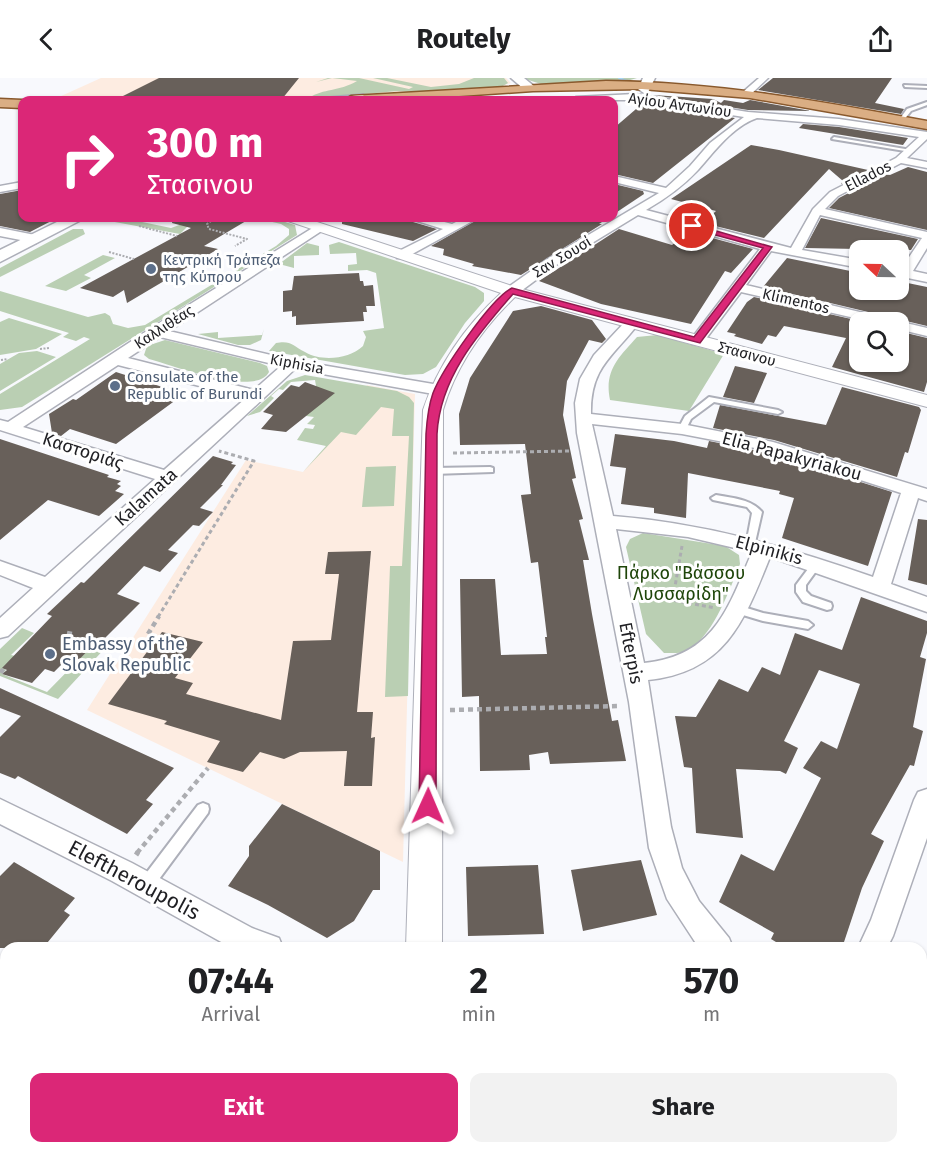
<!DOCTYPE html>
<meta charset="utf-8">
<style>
body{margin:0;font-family:"Fira Sans",sans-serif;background:#f2f2f2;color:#202124;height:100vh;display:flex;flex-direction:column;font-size:22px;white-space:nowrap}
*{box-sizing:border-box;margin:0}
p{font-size:20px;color:#757577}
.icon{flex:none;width:33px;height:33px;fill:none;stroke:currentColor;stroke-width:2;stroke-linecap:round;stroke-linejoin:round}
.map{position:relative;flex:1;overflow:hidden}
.sheet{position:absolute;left:0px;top:864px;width:927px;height:212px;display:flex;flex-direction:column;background:#fff;border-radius:18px 18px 0 0;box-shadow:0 2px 4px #0004}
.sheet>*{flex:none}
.top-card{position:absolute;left:18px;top:18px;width:600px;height:126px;border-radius:12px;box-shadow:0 2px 4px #0004;background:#db2777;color:#fff;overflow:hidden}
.needle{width:39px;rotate:292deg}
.controls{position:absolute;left:849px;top:162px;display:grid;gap:12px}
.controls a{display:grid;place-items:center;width:60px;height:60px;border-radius:12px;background:#fff;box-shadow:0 2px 4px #0004;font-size:30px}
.pin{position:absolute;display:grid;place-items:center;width:51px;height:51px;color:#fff;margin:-26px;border:3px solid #fff;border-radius:50%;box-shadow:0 2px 6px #0007}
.me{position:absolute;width:66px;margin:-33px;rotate:1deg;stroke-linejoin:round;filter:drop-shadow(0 0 4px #0008)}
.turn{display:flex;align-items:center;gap:21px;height:126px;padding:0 30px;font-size:27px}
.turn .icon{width:78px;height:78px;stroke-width:2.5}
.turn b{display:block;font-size:42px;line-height:51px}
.eta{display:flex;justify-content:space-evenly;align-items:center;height:102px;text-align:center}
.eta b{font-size:36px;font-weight:700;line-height:42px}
.cta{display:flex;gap:12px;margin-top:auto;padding:12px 30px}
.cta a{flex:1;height:69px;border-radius:12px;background:#db2777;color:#fff;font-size:24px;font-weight:700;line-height:69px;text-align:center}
.cta a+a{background:#f2f2f2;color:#202124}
header{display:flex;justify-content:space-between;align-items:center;height:78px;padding:0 30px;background:#fff;font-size:27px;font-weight:700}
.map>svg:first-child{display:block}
.education{fill:#fdece1}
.green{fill:#bacfb3}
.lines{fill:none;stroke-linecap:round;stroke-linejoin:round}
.stream{stroke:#a5d3f5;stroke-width:2}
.building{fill:#68605a}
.service-casing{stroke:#adafb9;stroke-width:4}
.minor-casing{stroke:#adafb9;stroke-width:3}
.tertiary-casing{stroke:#adafb9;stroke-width:2}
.secondary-casing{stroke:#adafb9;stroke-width:3}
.primary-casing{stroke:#89592d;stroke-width:3}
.path-far4{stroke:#acadb1;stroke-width:1.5;stroke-dasharray:2 1.5;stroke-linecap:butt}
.path-far3{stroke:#acadb1;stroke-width:2;stroke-dasharray:2 1.5;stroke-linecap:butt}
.path-far2{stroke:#acadb1;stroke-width:3;stroke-dasharray:4 3;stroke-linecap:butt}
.path-far1{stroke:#acadb1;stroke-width:4.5;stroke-dasharray:5 4;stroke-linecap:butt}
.path{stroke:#acadb1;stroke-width:5;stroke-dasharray:7 4.5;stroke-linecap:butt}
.service{fill:#fff;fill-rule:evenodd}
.minor{fill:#fff;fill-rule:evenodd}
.tertiary{fill:#fff;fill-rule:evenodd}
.secondary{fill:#fff;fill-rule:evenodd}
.primary{fill:#daae84;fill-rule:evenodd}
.route{fill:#db2777;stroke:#8e194d;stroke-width:1.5}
.service-dot{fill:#5c6f8a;stroke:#fff;stroke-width:2}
.labels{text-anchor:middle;stroke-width:6;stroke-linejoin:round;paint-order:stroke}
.far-street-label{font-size:15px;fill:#1f1f23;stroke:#fff}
.far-service-label{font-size:15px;fill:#4e5e75;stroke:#fff;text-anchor:start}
.street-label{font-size:18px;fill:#1f1f23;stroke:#fff}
.park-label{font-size:18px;fill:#1e4509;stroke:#fff}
.service-label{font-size:18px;fill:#4e5e75;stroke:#fff;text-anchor:start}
.near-street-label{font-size:21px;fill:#1f1f23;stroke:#fff}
</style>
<header><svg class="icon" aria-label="back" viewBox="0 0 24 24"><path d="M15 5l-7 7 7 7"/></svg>Routely<svg class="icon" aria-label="share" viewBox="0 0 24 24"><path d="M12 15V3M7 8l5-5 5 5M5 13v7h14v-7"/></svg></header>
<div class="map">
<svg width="927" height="1075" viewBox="0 0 927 1075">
<rect width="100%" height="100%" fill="#f8f9fd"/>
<path class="education" d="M101 0H506L511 5 499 9 425 15 395 14 306 22H63L65 20 59 19Z
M367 307 415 316 403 784 87 632 246 382 303 394 326 368Z"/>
<path class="green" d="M328 0H359L409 11 413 9 373 0H387L431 9 459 6 474 0H504L508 5 501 9 426 15 397 13 303 22H202L309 20C324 10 338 14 357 3L332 0 316 4Z
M522 0H637L627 3 541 6Z
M93 140H123L171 150 199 140H208L188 148 180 156Z
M255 140H272L295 147 297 157 22 329 0 332V316L90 261 84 259 76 263 63 259 69 255 0 233V213L88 239 105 235 110 238 113 246 128 250 145 247 276 168 289 157V151L281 146Z
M73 151H83L85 156 0 199V190Z
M339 164 475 209 484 215V223L465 245 436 289 423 296 405 297 269 273 276 265C291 262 293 268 305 274 322 284 349 281 363 268L366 259 363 253 384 250 376 195 367 192 348 193V187L357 186 356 175 330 176 329 167Z
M307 165 319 168V177L294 178V190L279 186Z
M103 177 115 180 84 197 91 200 66 213 45 208Z
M9 240 62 256 36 271 0 277V244Z
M264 251 261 262 250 267H238L198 256 218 254V260L262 257Z
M657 257 724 276 689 333 610 322C604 293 618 280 637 259Z
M165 262 260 285 267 288 269 294C255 320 173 287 149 281L144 277 147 268Z
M37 273 56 279 0 313V286L19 275Z
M305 297 397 313 409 319 414 325 408 618 385 619 390 488H402L409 358H392L394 331 381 329 356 357 341 354 303 394 326 368 297 362 305 350 313 351 315 347 307 346 314 339 306 338 316 308 315 302 291 304 283 312 279 311 271 318 274 320 260 334 247 338 287 303Z
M396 388 394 428 362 429 366 389Z
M643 455 725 468 739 477 740 486C730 511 714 555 691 570 684 576 673 575 664 575L646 556 626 469 630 461Z
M22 550 34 555 11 577 15 578 3 590 6 592 2 596 47 614 97 563 108 567 58 621 0 598V571Z"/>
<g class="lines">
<path class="stream" d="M619 0 627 3"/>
</g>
<path class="building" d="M159 0H299L282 21 123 18Z
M773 0H892L875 25 904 31 901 36 758 12Z
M653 17 713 21 721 25 724 22 743 25 750 22 811 33 748 32Z
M643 25 735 40 653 105 614 96V50Z
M803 46 839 49 908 60 903 67 799 50Z
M751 67 779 72 868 92 841 106 843 103 829 91 764 160 703 145 716 133 671 121Z
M908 89 927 94V152L829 130 839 120 885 96 890 97Z
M614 106 643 113 644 116 614 136Z
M22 112V140H57L30 154 0 148V116Z
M173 140H251L204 168 218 171 127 225 124 212 113 219 80 210 191 150 172 145Z
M342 140H411L413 144 437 151 413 163 342 146Z
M480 140H608L599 146H602L521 197 472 188 474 186 443 177 444 171 431 168Z
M821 140 918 161 911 172 805 170Z
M619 151 672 167 690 154 753 171 731 195 725 193 691 246 601 226 539 203Z
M787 180 860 195V212H898V203L927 209V248L763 209Z
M359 195 360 203H363L364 208 373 207 375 228H366L367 234H363L364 243 296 247V238L292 239V233L283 234V213L292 212 294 198Z
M754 219 860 243V284H898V253L927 260V304L924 314 832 289 846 260 784 248 776 259 768 257 762 266 734 258 736 256 727 254 747 224Z
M541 228 592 242 606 261 602 265 589 262 567 303 563 337 576 400 572 401 583 441 579 442 589 482H583L592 536 612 643 618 642 626 683 550 686 548 674 529 677 530 692 480 693 479 618 462 619 460 501H495L501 577 547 576 545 559H547L538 484 531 485 521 417 531 416 525 366 460 367 459 336 470 300 513 233Z
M735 288 767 295 754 325 723 319Z
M116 294 184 316 116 366 70 351 61 358 52 355 49 336 73 321 76 322Z
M305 304 335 315 286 354 261 351 273 337 263 334 291 307 299 309Z
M842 309 919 329 921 332 908 375 905 374 897 399 774 362 713 350 720 327 826 347Z
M615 356 674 363 707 370 709 363 769 375 892 414 868 488 782 460 794 420 779 416 780 413 688 395 686 440 654 435V430L621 426 626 390 610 388Z
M0 361 109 397 107 399 121 403 117 406 121 408 115 413 124 416 99 438 48 422 0 462Z
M213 378 233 384 231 386 236 387 221 407H223L200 430 213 434 199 448 193 447 168 472 178 475 160 494 144 488 117 516 140 525 101 564 97 563 73 588 64 584 54 594 45 591 32 605 2 596 7 592 2 590 52 538 47 536 81 504 84 505Z
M918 441 927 442V507L908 502Z
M371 473 357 634H373L371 660 375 659 372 708H344L347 673 300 674 284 681 260 674 243 694 207 684 220 663 164 646 167 643 108 626 162 554 203 564 175 600 193 605 186 616 281 642 293 563 331 562 339 496H325L328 474Z
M861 519 927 543V555L920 579 926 581 913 649 923 653 914 688 910 687 871 756 884 763 862 810 842 870H786L771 861 774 855 719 824 741 776 774 793 821 700 803 690 821 663 837 671 860 606 819 592 784 663 798 670 786 696 780 693 736 691 743 760 696 755 692 690 684 689 675 638 696 639 719 601 748 614 762 589 780 597 795 555 842 572Z
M0 610 174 690 146 722 153 726 127 756 18 698 15 701 0 695V659L21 638 0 630Z
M282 726 380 773V812H373L354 843 327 860 268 827 228 808 249 778V768Z
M641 782 657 837 583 853 571 792Z
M14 784 75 820 64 833 70 837 43 870H0V798Z
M538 787 544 856 468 858 466 789Z"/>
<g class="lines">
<defs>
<path id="service" d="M904 7 927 8V10L905 9Z
M363 17 365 19 317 22 319 21Z
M927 24V27L911 33 903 43 899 42 907 31Z
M834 59 911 72 913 73 911 74 832 61Z
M709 319 778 332 782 334 778 336 714 324 691 341 685 353H679L678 351 685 338Z
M490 389 493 390V394L433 396 429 393 433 390Z
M716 417C732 420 751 421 762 434L754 469H748L746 467 752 435 747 429 713 422 711 420Z
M817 482 822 485 806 507V513L811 518 831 525 832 528 831 531 827 532 803 524 796 514V507L814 483Z
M737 527 763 535 808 543 813 547 808 551 763 543 733 534 732 531Z
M203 725 208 727 209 731 208 735 151 812 146 814 141 812 139 807 141 802 198 727Z"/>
<path id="minor" d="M759 0H768L749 18H743V14Z
M635 16 748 34 839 41 927 54V61L907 80 927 84V90L901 85 838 118 825 131 927 154V170L913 193 927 196V204L898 198V190L901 191 922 160 820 137 802 172 860 182V190L771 173 746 207 927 250V258L898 251V244H872L741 214 702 266H692L690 263 692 260 760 171 638 137 556 187 517 216H507V210L548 181 659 115 614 104V98L666 110 690 88 710 65 744 39 635 22H572L576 19ZM757 40 839 47 919 59 896 80 830 114 813 131 791 170 646 132C665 121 682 109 698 92 714 74 733 48 757 40Z
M22 104V110L0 114V108Z
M413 140H429L452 146 464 140H478L405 180H397V174L443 151 414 142Z
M319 146 323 148V152L169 253 292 282 439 307 447 312 445 315 439 317 295 291 8 558 0 560V540L33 510 0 497V483L45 499 155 401 0 352V342L8 344 150 251ZM160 259 281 288 254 312 128 280ZM118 287 246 320 164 392 23 349Z
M0 150 40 158 42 161 36 165 0 158Z
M631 242 638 246C613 279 590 289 591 336L682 346 773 364 927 411V423L918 420 891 506 927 519V534L770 479C744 544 725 594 648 602L671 749 682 790 699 823 729 860 733 870H699L667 821 649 770 629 624 577 355 575 325 580 301 594 277 626 243ZM592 346 682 356 770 373 901 415 873 499C788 469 703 445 613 438ZM616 451 688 459 752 474C728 531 714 578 644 585Z
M927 711V760L893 858 887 870H858L871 842 914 722 918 714Z
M0 721 132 785 252 850 279 860 283 870H232L112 803 0 746Z
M90 1070H126L124 1075H88Z
M740 1070H777L775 1075H738Z"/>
<path id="tertiary" d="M286 140H305L518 210 927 317V329L515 219C482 251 456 288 443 332L442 870H406L423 332C438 287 466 247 501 215L288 143Z
M405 1070H446L448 1075H406Z"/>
<path id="secondary" d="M511 0H524L535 9 525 12Z
M643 0H655L648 14 644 15 638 11Z
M65 140H85L0 184V172Z"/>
<path id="primary" d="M606 3C715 4 820 23 927 43V51L750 20 642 11 533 13 401 22H344L351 18Z
M0 21 22 22H24L22 30 0 29Z"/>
</defs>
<use href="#service" class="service-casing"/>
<use href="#minor" class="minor-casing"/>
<use href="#tertiary" class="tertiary-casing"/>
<use href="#secondary" class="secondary-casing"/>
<use href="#primary" class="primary-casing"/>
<path class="path-far4" d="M31 22H46"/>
<path class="path-far3" d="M214 141 207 146 209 151 247 161 235 168
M139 148 177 158
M109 174 134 181
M40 271 49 270
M1 282 8 281"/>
<path class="path-far2" d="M453 375 571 373
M640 516 715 530
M673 520 682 468
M158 539 254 383 219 373"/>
<path class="path-far1" d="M67 555 72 556
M148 556 159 538
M0 592 4 594
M450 632 620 628
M137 775 208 690"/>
<path class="path" d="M136 777 138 774"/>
<use href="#service" class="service"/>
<use href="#minor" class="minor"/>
<use href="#tertiary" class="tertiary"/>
<use href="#secondary" class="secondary"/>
<use href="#primary" class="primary"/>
</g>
<path class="route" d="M692 146 772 169 700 265 513 216C477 257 440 300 437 356L436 728 433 733 428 735 422 733 419 728 426 356C427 341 428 329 433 315 442 292 491 220 512 210L694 259 763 170 690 150Z"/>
<g class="service-dot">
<circle cx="151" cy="191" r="6"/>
<circle cx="115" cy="308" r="6"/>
<circle cx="50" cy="576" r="6"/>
</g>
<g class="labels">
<g class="far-street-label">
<text transform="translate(680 27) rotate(8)" y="5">Αγίου Αντωνίου</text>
<text transform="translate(868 98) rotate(-27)" y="5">Ellados</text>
<text transform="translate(562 179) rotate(-31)" y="5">Σαν Σουσί</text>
<text transform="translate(796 223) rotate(13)" y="5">Klimentos</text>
<text transform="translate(164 249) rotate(-33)" y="5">Καλλιθέας</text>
<text transform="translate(747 276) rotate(15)" y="5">Στασινου</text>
<text transform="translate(297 286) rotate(11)" y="5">Kiphisia</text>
</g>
<g class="far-service-label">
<text x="163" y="187">Κεντρική Τράπεζα<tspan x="163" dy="17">της Κύπρου</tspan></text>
<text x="127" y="304">Consulate of the<tspan x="127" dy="17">Republic of Burundi</tspan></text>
</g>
<g class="street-label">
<text transform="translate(83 373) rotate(18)" y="6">Καστοριάς</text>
<text transform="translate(792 378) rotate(15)" y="6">Elia Papakyriakou</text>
<text transform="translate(146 419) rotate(-42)" y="6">Kalamata</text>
<text transform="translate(769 472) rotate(15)" y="6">Elpinikis</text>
<text transform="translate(631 575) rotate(79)" y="6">Efterpis</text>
</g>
<g class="park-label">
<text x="681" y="501">Πάρκο "Βάσσου<tspan x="681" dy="21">Λυσσαρίδη"</tspan></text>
</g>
<g class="service-label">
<text x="62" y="572">Embassy of the<tspan x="62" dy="21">Slovak Republic</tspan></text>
</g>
<g class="near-street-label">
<text transform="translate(134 802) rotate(28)" y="7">Eleftheroupolis</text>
</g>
</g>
</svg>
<div class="controls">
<a><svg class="needle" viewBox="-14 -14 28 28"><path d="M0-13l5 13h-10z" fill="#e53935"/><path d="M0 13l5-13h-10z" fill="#757577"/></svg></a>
<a><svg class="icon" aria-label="search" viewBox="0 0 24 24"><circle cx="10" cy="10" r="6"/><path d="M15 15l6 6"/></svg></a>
</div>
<div class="pin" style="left:692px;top:148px;background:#d93025"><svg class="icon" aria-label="arrive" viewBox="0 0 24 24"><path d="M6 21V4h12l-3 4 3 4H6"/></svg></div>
<svg class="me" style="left:428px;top:728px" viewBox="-20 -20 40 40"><path d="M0-17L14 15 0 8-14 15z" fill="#db2777" stroke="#fff" stroke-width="4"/></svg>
<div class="top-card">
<div class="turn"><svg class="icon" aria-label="right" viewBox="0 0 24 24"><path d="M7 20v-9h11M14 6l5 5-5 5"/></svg><div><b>300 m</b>Στασινου</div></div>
</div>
<section class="sheet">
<div class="eta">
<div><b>07:44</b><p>Arrival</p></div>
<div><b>2</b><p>min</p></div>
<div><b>570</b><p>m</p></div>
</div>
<div class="cta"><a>Exit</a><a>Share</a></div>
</section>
</div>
